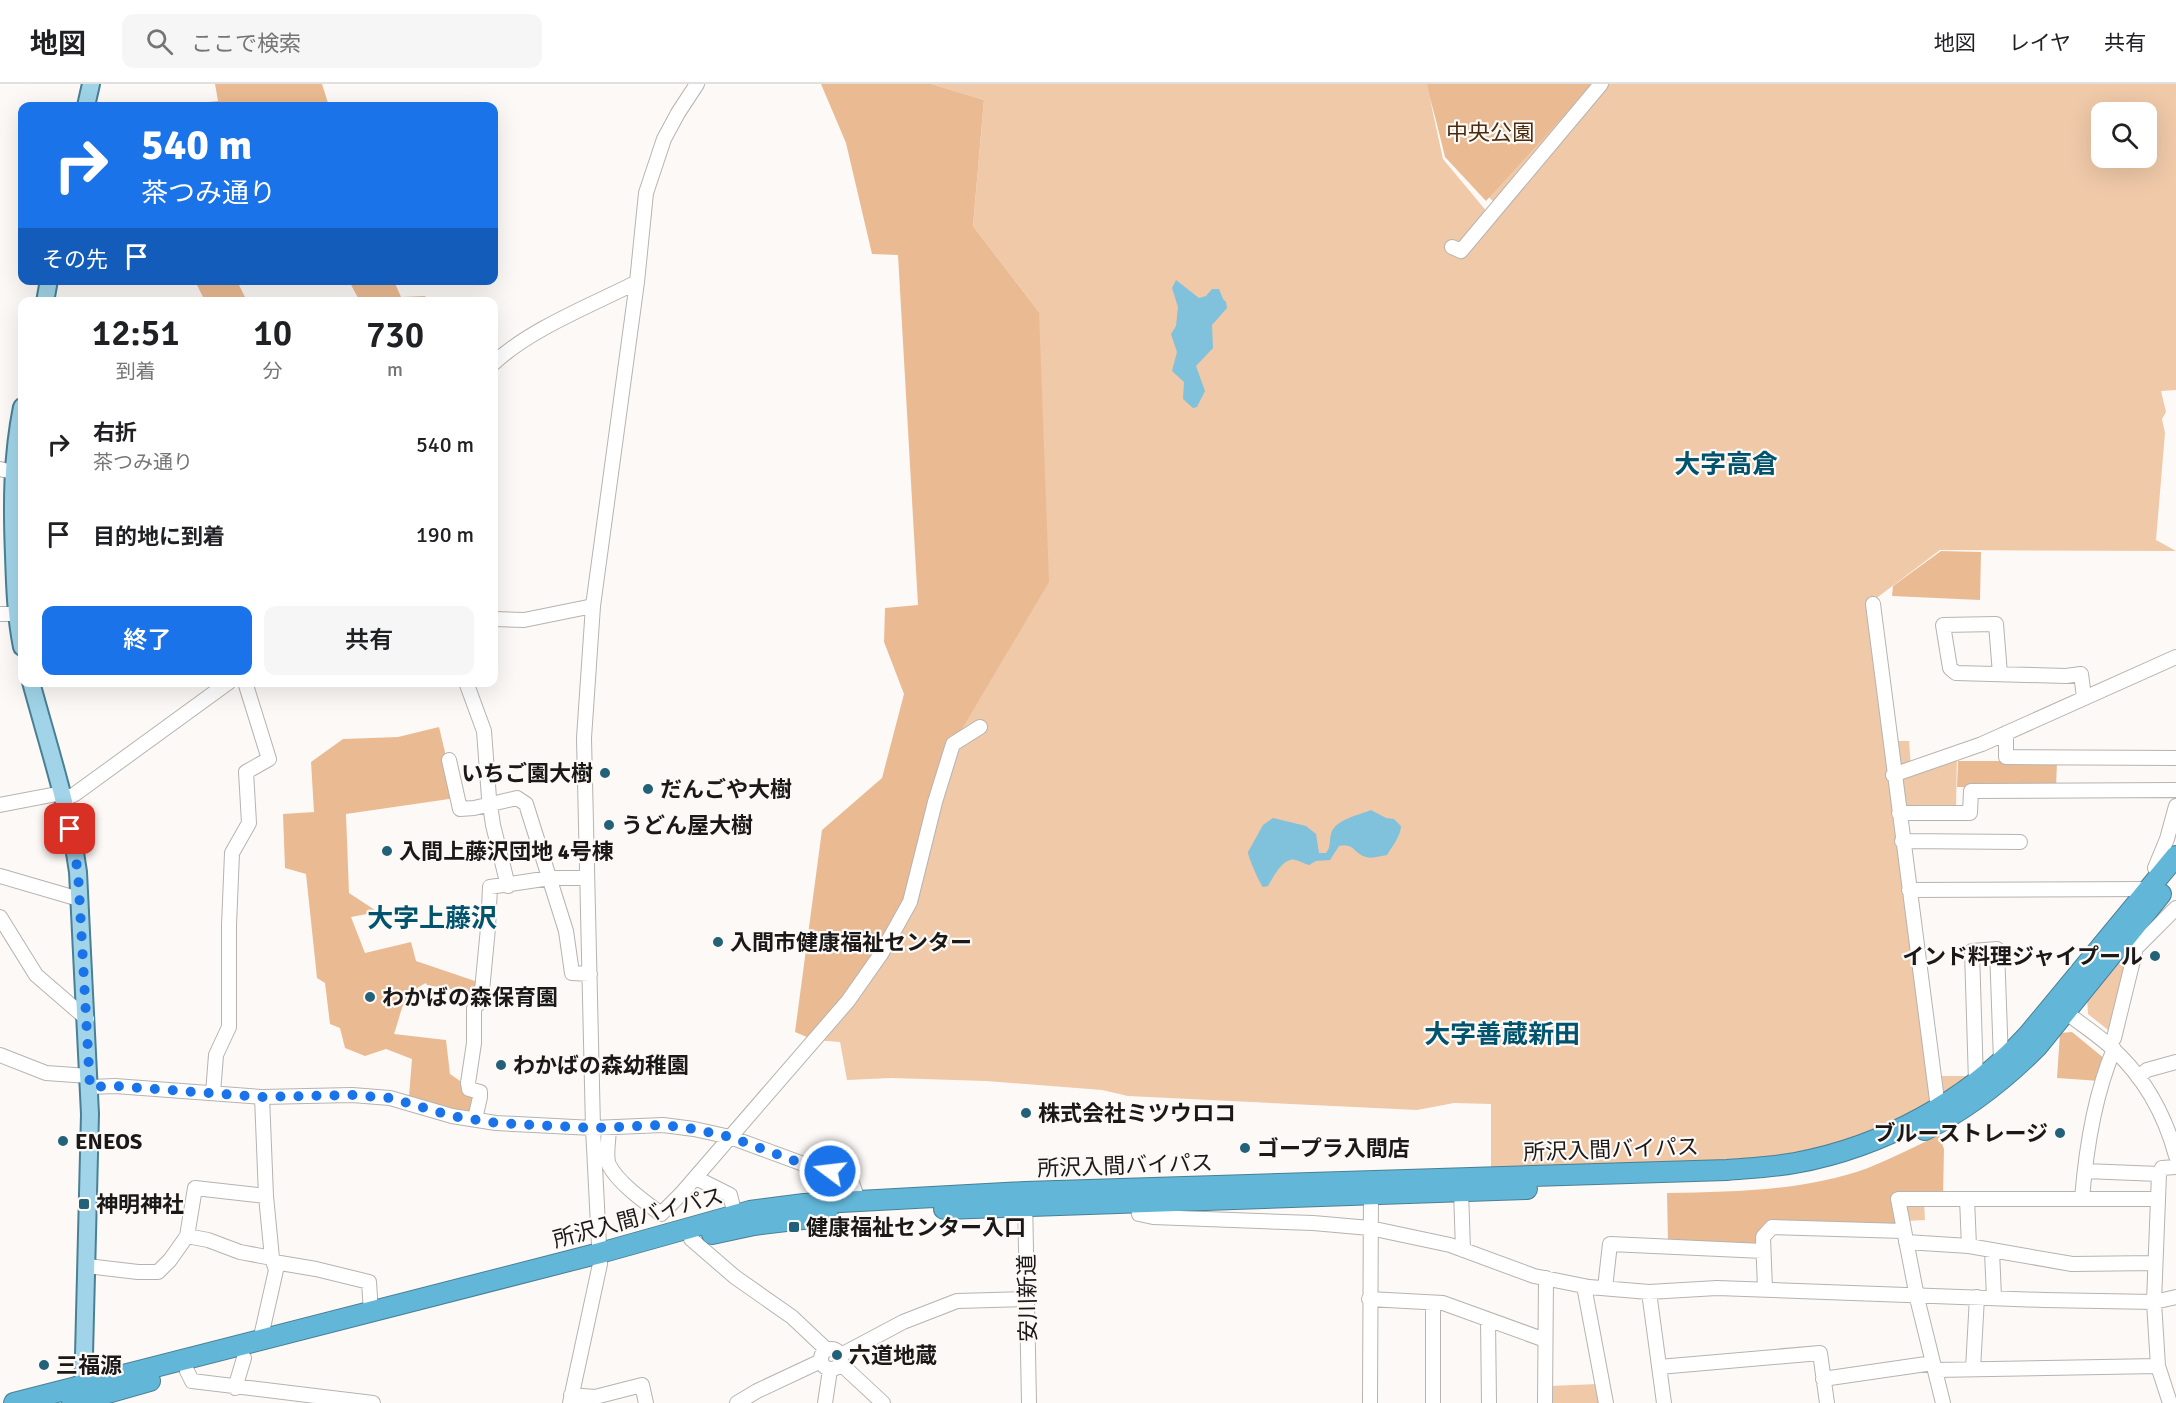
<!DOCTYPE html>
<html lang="ja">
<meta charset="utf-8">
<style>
body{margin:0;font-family:Signika,"Noto Sans JP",sans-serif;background:#f6f6f6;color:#202124;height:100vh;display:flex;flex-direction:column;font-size:22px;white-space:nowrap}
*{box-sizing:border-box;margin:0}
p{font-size:20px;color:#757577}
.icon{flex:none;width:33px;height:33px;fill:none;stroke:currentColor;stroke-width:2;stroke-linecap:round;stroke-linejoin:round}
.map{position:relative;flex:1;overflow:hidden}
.side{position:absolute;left:18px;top:213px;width:480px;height:390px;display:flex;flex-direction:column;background:#fff;border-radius:12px;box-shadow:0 6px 24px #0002}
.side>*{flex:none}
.top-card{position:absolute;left:18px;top:18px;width:480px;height:183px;border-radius:12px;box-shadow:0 6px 24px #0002;background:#1a73e8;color:#fff;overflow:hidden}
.fabs{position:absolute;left:2091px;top:18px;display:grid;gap:12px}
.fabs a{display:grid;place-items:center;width:66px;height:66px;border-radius:12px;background:#fff;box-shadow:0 6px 24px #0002;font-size:30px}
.pin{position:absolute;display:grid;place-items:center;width:51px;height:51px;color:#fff;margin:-26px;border-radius:12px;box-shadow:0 3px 9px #0006}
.me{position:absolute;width:66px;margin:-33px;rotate:285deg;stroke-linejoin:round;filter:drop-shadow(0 0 4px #0008)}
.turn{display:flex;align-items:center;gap:21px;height:126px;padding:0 24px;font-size:27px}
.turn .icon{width:78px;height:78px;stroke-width:2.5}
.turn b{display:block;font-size:42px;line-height:51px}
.then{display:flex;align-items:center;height:57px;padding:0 24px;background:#0003;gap:12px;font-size:22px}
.eta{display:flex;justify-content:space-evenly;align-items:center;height:102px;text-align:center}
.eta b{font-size:36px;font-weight:600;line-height:42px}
.action{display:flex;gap:12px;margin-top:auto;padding:12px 24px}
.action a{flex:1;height:69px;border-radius:12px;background:#1a73e8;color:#fff;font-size:24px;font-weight:600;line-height:69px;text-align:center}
.action a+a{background:#f6f6f6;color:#202124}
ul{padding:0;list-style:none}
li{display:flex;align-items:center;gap:18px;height:90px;padding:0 24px}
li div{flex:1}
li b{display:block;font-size:22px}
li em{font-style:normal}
header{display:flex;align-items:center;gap:36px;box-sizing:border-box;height:84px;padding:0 30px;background:#fff;border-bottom:2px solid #e0e0e0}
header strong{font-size:28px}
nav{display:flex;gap:33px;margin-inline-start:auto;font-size:21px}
.search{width:420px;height:54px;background:#f6f6f6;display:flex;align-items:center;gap:15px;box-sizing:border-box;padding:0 21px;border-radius:12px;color:#757577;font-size:22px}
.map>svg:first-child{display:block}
.green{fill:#efc9a8;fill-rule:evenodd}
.forest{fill:#eabb92}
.water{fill:#80c1dc}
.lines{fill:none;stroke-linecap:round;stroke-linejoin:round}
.minor-casing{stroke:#b6b3b0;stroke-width:16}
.major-casing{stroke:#498095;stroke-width:20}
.highway-casing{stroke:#498095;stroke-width:22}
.minor{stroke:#fff;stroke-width:14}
.major{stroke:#a1d4e8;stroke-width:16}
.highway{stroke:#62b7d9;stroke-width:20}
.route{stroke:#1a73e8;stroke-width:10;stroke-dasharray:0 18}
.poi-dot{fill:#236178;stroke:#fdf9f7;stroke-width:2}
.labels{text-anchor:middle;stroke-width:4.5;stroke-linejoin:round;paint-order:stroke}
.park-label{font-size:22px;fill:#4c2c0c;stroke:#fdf9f7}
.poi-label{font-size:22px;font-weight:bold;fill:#1b1918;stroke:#fdf9f7;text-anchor:start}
.street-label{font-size:22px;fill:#1b1918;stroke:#fdf9f7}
.quarter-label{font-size:26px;font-weight:bold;fill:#00546d;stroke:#fdf9f7}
</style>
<header>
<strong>地図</strong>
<div class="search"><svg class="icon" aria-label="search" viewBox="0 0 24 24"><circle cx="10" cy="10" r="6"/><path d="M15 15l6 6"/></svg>ここで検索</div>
<nav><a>地図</a><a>レイヤ</a><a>共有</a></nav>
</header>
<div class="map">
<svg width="2176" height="1319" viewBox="0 0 2176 1319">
<rect width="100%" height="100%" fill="#fdf9f7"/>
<path class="green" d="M932 0H1592L1495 119 1447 73 1430 15 1443 75 1493 135 1608 0H2176V306L2161 307 2166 328 2162 335 2165 349 2156 456 2176 467 1940 466 1870 519 1933 1017 1908 1032 1828 1064 1758 1076 1491 1086V1020L1454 1019 1417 1026 1128 1012 1102 1006 986 997 891 994 847 996 840 958 814 956 1039 228 973 142 984 16ZM2102 28H2146V74H2102Z
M1891 657H1909L1911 682 1899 686Z
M1957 671 1956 726H1905L1900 692Z
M2133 863 2113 950 2088 930 2087 913Z
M1936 992H1968L1939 1013Z
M1905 1117H1924L1925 1136 1906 1137Z
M1597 1300 1600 1319H1550V1302Z"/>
<path class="forest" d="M215 0H322L329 22H167L218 17Z
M821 0H932L984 16 973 142 1039 228 1049 498 953 660 910 818 814 956 795 948 822 746 882 694 904 610 884 558 885 524 918 521 898 171 872 170 846 59Z
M1427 0H1593L1486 117 1445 73Z
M195 197H237L247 217H205Z
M349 197H394L401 213 425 212 428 217H349L358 214Z
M1941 467 1981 468 1980 516 1892 512 1893 502Z
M439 643 456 714 346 730 349 809 378 828 351 833 365 869 411 858 416 877 475 897 478 910 427 901 426 899C401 912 403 924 394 950L446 956 450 990 466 1001 479 1030 446 1026 409 1012 412 975 386 965 365 972 345 964 340 944 330 940 325 899 317 894 306 790 285 784 283 730 314 728 311 678 343 655 398 653Z
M1958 677H2057L2056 704 1957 703Z
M2072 948 2105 975 2100 997 2057 994 2060 949Z
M1939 1051 1944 1065 1943 1112 1895 1111 1899 1139 1895 1144 1770 1138C1758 1143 1758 1150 1759 1162L1668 1159 1667 1109C1735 1108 1804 1107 1868 1084 1892 1074 1916 1062 1939 1051Z"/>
<path class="water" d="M1176 196 1199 214 1206 212 1212 205H1219L1223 215 1226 218 1227 224 1212 241 1213 264 1196 282 1205 307 1197 323 1193 324 1183 315 1184 298 1172 287 1177 268 1171 250 1176 242 1178 223 1172 204Z
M1371 726 1386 734 1394 735 1401 742C1401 751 1392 763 1387 771 1380 772 1372 775 1366 773 1354 770 1354 758 1339 762L1330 776 1316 777 1309 781C1304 780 1295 774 1290 776 1281 778 1272 795 1268 802L1263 803C1260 800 1248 773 1248 768L1263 741 1273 734 1306 742 1316 750 1319 769H1326C1331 763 1329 758 1331 750 1334 736 1359 731 1371 726Z"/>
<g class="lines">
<defs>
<path id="minor" d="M1452 163 1461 167 1601 0
M494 279C530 245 592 221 637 198
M0 385 13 388
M1873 520 1938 1024
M0 530H16L22 528
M494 535 524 536 593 522
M2000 590 1996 540 1943 541 1950 584 1956 589 2066 592 2081 590 2084 613
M466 598 484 647 489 714 493 741 508 802
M2006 649V673L2176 674
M449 676 460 725 474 724 517 714 526 720 566 847 572 889 590 890
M1893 691 1982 660 2176 573
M63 716 75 710 229 598
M0 721 62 709
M1899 729H1970L1971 707 2176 706
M1902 757 2020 758
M2155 784 2167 755 2176 722
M0 792 79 815
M1909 806 2149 805
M0 833 36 891 87 935
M2061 924C2077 938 2096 949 2112 964 2144 993 2165 1031 2176 1072
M2109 961 2114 954 2136 864 2176 824
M0 971 46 989 89 992
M2138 993 2147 986 2176 978
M1976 998 1972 867 1997 865 2001 977
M90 1003 115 1002 262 1013 352 1011 390 1014 452 1032 496 1039 593 1044 663 1041 694 1045 730 1053 817 1085 843 1089 850 1093 858 1116
M213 1009 216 971 229 943V841L232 769 249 739 246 688 269 675 245 598
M475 1035 480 1013V1008L469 1005 468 999 474 959V924L481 917 488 844 490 803 550 794H587
M609 1044C609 1054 605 1072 609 1081 618 1099 645 1118 661 1130L681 1110 848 917 881 870 910 818 935 718 953 660 980 643
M2085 1087 2159 1090
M696 1094 730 1111 735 1131
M1461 1107 1463 1166
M1025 1114 1029 1319
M1967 1115 1969 1162
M2082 1115C2086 1065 2094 1012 2114 965
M1137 1119 1139 1130 1153 1133 1313 1139 1370 1144 1450 1161 1534 1192 1589 1203 1649 1208 1717 1204 2044 1216 2154 1218 2176 1213
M187 1152 208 1156 240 1168 272 1174
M691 1155 735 1193 792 1233 827 1266
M1906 1158 1969 1162 2072 1180 2155 1179
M1992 1167 1994 1213
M274 1178 316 1185 369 1198 371 1228
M87 1182 138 1188H158L170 1176 187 1152 195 1104 266 1112
M1584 1202 1606 1319
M1605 1204 1610 1160 1763 1167
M1765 1205 1763 1153 1772 1143 1903 1147
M1649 1208 1664 1319
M1369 1215 1443 1219 1545 1256
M1488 1236 1489 1319
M260 1257 276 1186 272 1174 266 1112 262 1013
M821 1275a10 10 0 1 1 20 0a10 10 0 1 1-20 0Z
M841 1271 903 1238 957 1217 1027 1215
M841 1280 883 1319
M1659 1283 1820 1269 1827 1319
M1973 1285 1977 1213
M1935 1286 2158 1282
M187 1287 192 1297 373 1319
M1823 1295 1933 1279
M235 1304 244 1274
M571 1311 595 1313 642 1301 646 1319
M570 1319 600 1180 593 1044 584 654 593 522 637 198 646 109 664 55 678 29 697 0
M737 1319 757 1307 821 1277
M825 1319 830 1286
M1370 1319 1371 1104
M1433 1319V1219
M1545 1319 1546 1194
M1943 1319 1918 1218 1898 1115H2158
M2170 1319 2158 1282 2154 1218 2159 1090 2162 1084 2176 1083"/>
<path id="major" d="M86 22 91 0
M45 218 49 196
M22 323C12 373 12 421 14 471 15 502 16 533 22 563
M31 598C48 661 69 724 78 788L90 1030 83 1311"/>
<path id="highway" d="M1925 1046C1967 1025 2004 996 2037 963L2161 810
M944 1125 1527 1105
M712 1150 754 1141 828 1132
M14 1319 600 1169 750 1127 804 1120 1025 1108 1727 1086C1750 1084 1773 1083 1795 1079 1883 1063 1967 1017 2028 951L2176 772
M72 1319 150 1297"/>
</defs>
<use href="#minor" class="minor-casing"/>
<use href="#major" class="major-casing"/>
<use href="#highway" class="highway-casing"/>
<use href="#minor" class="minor"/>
<use href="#major" class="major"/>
<use href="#highway" class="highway"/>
</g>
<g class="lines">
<path class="route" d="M70 745 78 788 90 1003 115 1002 262 1013 352 1011 390 1014 452 1032 496 1039 593 1044 663 1041 694 1045 730 1053 817 1085 830 1087"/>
</g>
<g class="poi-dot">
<circle cx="605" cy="689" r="6"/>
<circle cx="648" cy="705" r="6"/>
<circle cx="609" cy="741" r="6"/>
<circle cx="387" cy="767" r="6"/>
<circle cx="718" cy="858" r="6"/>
<circle cx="2155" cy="872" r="6"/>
<circle cx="370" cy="913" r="6"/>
<circle cx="501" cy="981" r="6"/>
<circle cx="1026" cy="1029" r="6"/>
<circle cx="2060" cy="1049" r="6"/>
<circle cx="63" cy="1057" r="6"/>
<circle cx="1245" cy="1064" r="6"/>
<rect x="78" y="1114" width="12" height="12" rx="3"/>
<rect x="788" y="1137" width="12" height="12" rx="3"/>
<circle cx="837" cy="1271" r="6"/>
<circle cx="44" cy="1281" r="6"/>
</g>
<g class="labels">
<g class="park-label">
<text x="1490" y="56">中央公園</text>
</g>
<g class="poi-label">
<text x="593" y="697" text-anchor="end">いちご園大樹</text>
<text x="660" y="713">だんごや大樹</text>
<text x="621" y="749">うどん屋大樹</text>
<text x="399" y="775">入間上藤沢団地 4号棟</text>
<text x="730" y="866">入間市健康福祉センター</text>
<text x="2143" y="880" text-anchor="end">インド料理ジャイプール</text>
<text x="382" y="921">わかばの森保育園</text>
<text x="513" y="989">わかばの森幼稚園</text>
<text x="1038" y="1037">株式会社ミツウロコ</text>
<text x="2048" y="1057" text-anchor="end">ブルーストレージ</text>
<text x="75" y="1065">ENEOS</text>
<text x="1257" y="1072">ゴープラ入間店</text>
<text x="96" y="1128">神明神社</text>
<text x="806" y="1151">健康福祉センター入口</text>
<text x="849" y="1279">六道地蔵</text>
<text x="56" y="1289">三福源</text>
</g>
<g class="street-label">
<text transform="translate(1611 1065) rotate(-2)" y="8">所沢入間バイパス</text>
<text transform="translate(1125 1081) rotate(-2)" y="8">所沢入間バイパス</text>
<text transform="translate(638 1133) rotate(-15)" y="8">所沢入間バイパス</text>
<text transform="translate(1027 1214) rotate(-91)" y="8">安川新道</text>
</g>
<g class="quarter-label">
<text x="1726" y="389">大字高倉</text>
<text x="432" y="843">大字上藤沢</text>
<text x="1502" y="959">大字善蔵新田</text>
</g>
</g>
</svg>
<div class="fabs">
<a><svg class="icon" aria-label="search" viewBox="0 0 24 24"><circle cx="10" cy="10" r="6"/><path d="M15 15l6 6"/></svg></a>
</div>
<div class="pin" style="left:70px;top:745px;background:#d93025"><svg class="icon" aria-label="arrive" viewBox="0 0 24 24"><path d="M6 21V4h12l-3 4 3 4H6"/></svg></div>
<svg class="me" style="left:830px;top:1087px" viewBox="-20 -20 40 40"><circle r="17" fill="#1a73e8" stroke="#fff" stroke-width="3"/><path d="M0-11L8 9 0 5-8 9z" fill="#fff"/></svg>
<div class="top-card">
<div class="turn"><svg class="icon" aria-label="right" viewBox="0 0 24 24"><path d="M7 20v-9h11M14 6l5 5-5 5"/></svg><div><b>540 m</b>茶つみ通り</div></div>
<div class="then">その先<svg class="icon" aria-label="arrive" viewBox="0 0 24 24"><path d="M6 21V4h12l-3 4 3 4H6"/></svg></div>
</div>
<section class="side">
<div class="eta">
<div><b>12:51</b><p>到着</p></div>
<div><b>10</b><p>分</p></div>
<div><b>730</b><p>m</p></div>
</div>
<ul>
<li><svg class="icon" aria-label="right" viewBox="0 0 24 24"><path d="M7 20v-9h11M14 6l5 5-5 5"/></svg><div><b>右折</b><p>茶つみ通り</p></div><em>540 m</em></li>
<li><svg class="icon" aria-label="arrive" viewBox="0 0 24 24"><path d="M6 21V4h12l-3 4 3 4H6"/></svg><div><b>目的地に到着</b></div><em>190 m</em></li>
</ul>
<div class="action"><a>終了</a><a>共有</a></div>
</section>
</div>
